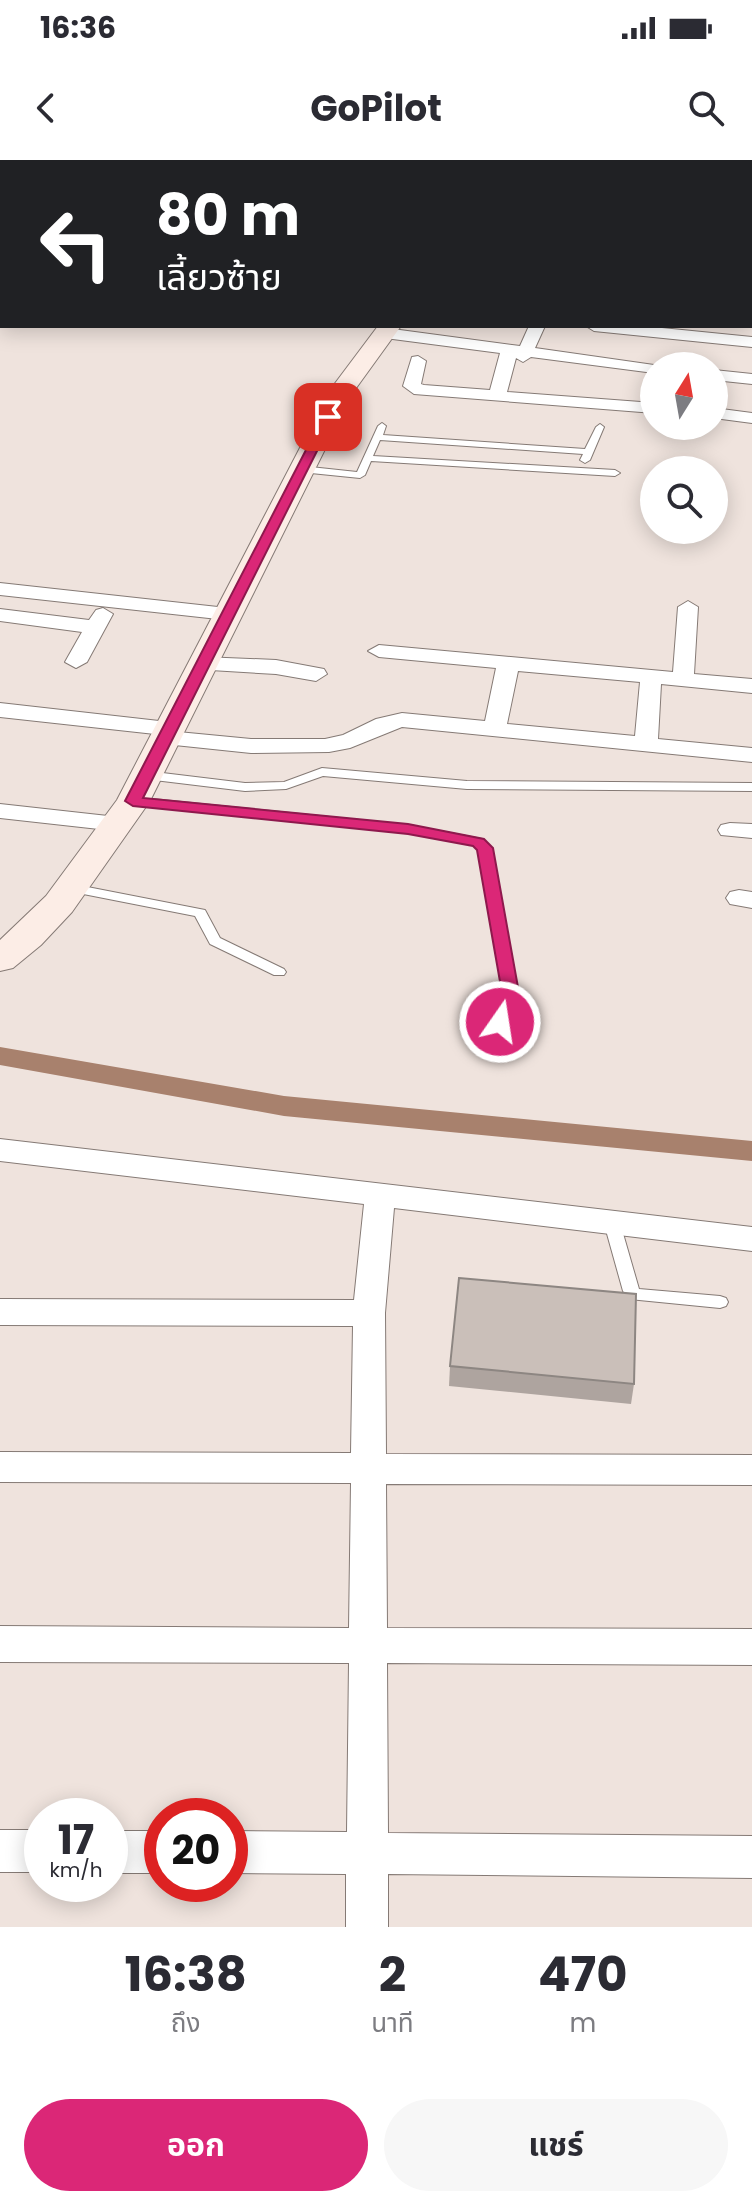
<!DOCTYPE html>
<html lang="th">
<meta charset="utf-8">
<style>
body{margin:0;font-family:Poppins,"Noto Sans Thai",sans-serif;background:#f7f7f7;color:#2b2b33;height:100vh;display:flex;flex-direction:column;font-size:30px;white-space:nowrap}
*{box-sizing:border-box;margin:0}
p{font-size:26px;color:#7c7c81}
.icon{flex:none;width:44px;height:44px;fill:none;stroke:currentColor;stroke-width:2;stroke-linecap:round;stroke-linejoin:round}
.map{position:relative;height:1767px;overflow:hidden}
.panel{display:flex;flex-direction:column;background:#fff;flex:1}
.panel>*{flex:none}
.top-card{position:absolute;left:0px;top:0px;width:752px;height:168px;box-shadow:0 4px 20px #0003;background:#202124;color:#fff;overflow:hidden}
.needle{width:52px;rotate:11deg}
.buttons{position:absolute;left:640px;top:192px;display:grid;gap:16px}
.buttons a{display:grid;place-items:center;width:88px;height:88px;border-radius:50%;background:#fff;box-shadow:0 4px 20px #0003;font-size:40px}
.speed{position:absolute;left:24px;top:1638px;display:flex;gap:16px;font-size:40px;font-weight:700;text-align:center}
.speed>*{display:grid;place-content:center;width:104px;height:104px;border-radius:50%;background:#fff;box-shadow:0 4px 20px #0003;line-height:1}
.speed small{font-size:20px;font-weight:400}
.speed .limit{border:12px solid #d22;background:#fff;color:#111}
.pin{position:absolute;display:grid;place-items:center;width:68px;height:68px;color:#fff;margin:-34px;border-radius:16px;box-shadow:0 4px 12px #0006}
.me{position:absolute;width:88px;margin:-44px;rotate:13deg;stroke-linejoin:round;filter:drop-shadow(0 0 6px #0008)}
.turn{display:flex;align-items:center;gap:28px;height:168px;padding:0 24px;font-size:36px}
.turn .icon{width:104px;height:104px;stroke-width:2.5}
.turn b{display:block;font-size:56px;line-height:68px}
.eta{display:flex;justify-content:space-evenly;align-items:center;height:136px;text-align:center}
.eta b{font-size:48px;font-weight:700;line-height:56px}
.primary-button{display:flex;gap:16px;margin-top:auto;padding:16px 24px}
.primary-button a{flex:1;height:92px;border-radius:48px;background:#db2777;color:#fff;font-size:32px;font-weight:700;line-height:92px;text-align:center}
.primary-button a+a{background:#f7f7f7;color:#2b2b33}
.status{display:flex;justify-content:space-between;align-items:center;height:56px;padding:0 40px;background:#fff;direction:ltr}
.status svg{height:22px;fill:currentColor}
header{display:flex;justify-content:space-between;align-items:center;height:104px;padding:0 24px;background:#fff;font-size:36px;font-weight:700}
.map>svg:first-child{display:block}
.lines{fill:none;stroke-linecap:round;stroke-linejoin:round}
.canal{fill:#a8816d;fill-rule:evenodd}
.lane-casing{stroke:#857a75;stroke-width:2}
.street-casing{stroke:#857a75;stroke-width:2}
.secondary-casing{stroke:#857a75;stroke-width:2}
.lane{fill:#fff;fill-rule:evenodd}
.street{fill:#fff;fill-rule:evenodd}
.secondary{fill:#fcede6;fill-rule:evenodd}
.wall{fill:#aea49f}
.building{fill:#cabfb9;stroke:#8d8682;stroke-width:2}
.route{fill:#db2777;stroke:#8e194d;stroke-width:2}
</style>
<div class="status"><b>16:36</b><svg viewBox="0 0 49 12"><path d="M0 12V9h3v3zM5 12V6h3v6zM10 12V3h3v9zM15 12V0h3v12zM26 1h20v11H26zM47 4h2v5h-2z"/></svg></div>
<header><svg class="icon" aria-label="back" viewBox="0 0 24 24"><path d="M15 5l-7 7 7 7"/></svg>GoPilot<svg class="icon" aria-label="search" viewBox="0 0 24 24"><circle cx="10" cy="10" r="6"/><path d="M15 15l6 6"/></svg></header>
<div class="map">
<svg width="752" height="1767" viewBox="0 0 752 1767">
<rect width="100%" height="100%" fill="#efe3dd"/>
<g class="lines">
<path class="canal" d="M0 887 284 936 752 981V1001L284 956 0 905Z"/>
<defs>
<path id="lane" d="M750 6H752V10H750Z
M382 263 386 266 383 275 585 289 596 267 600 264 604 267 590 300 585 303 580 300 583 294 380 280 373 296 615 310 620 313 615 316 371 301 365 315 360 318 301 312 296 309 301 306 357 312 378 266Z
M322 608 467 621 752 623V631L467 629 323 616 286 629 245 631 146 619 140 615 146 611 245 623 284 622Z
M133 637 408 665 482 679 491 688 518 833 507 862 500 867 493 862 504 833 479 689 474 685 408 673 129 644 127 641Z
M72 724 205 750 220 778 284 809 286 812 284 815H274L210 784 195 756 68 731 66 728Z
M612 1057 617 1059 620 1063 639 1129 720 1136 726 1138 728 1142 726 1146 720 1148 629 1139 623 1131 604 1063 607 1059Z"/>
<path id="street" d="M493 0H519L521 2H495Z
M750 45H752L750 56Z
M0 58H2V66H0Z
M0 79H2V87H0Z
M752 107V119L750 120V108Z
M0 109H2V119H0Z
M750 141H752V151H750Z
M529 166H545L535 188 661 206H654V213L531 197 523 202 516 198 507 232 654 243V253L414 234 403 226 412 197 418 196 426 201 421 224 424 225 490 230 500 193 385 178 377 173 385 168 520 186Z
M586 166H642L752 177V187L594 171Z
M714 210 752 214V224L714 220Z
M714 248 752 253V263L714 258Z
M0 423 227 448 237 454 227 460 0 435Z
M688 441 698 447 694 514 752 519V533L661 524 658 579 752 588V602L402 567 350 588 329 592 251 593 165 584 157 582 155 574 0 557V543L168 562 176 564 178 572 251 579H325L343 575 376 559 402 553 485 561 496 508 379 497 368 491 379 485 673 512 678 447ZM518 511 640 522 635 576 507 564Z
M103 448 113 454 87 502 76 508 65 502 82 472 0 461V449L89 460 96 450Z
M202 497 276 500 324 509 327 514 316 521 276 514 194 509 191 504 194 499Z
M0 644 117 657 126 659 129 664 126 669 117 671 0 658Z
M730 663 752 664V678L721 675 718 670 721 665Z
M739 730 752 732V748L730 744 726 738 730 732Z
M0 979 752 1067V1091L394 1048 385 1153 386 1294 752 1295V1325L386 1324 387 1468 752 1469V1505L387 1503 388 1673 752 1676V1718L388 1714V1767H346V1714L230 1713V1671L347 1672 349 1503 0 1502V1466L349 1468 351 1323 0 1322V1292L351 1293 353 1166 0 1165V1139L354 1140 364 1044 0 1001Z
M0 1670H42V1712H0Z
M110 1671H162V1713H110Z"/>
<path id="secondary" d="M378 166H401L354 231 150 641 72 752 41 785 13 808 0 811V780L46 736 117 640 330 230Z"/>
</defs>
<use href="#lane" class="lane-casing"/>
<use href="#street" class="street-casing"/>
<use href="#secondary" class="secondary-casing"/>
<use href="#lane" class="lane"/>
<use href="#street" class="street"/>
<use href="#secondary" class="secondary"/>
</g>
<path class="wall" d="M450 1206 634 1224 631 1244 449 1226Z"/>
<path class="building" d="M459 1118 636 1134 634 1224 450 1206Z"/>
<path class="route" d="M328 253 334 257 143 638 408 664 484 679 493 688 519 833 507 866H494L491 862 502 833 477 690 473 686 408 674 133 646 125 641 323 257Z"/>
</svg>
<div class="buttons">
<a><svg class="needle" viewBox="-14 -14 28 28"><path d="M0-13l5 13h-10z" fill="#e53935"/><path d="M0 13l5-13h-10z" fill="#7c7c81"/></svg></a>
<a><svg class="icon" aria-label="search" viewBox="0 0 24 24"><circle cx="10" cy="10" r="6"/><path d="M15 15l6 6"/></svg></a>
</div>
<div class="speed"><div>17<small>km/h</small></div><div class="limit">20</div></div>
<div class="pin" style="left:328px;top:257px;background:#d93025"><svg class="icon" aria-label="arrive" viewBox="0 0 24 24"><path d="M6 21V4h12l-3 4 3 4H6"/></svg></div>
<svg class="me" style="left:500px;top:862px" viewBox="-20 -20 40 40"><circle r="17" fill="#db2777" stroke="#fff" stroke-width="3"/><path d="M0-11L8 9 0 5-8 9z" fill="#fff"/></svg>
<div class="top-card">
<div class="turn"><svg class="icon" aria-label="left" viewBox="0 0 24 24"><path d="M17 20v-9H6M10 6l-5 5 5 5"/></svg><div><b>80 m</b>เลี้ยวซ้าย</div></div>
</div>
</div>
<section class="panel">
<div class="eta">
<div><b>16:38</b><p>ถึง</p></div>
<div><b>2</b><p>นาที</p></div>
<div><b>470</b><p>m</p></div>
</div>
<div class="primary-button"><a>ออก</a><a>แชร์</a></div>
</section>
